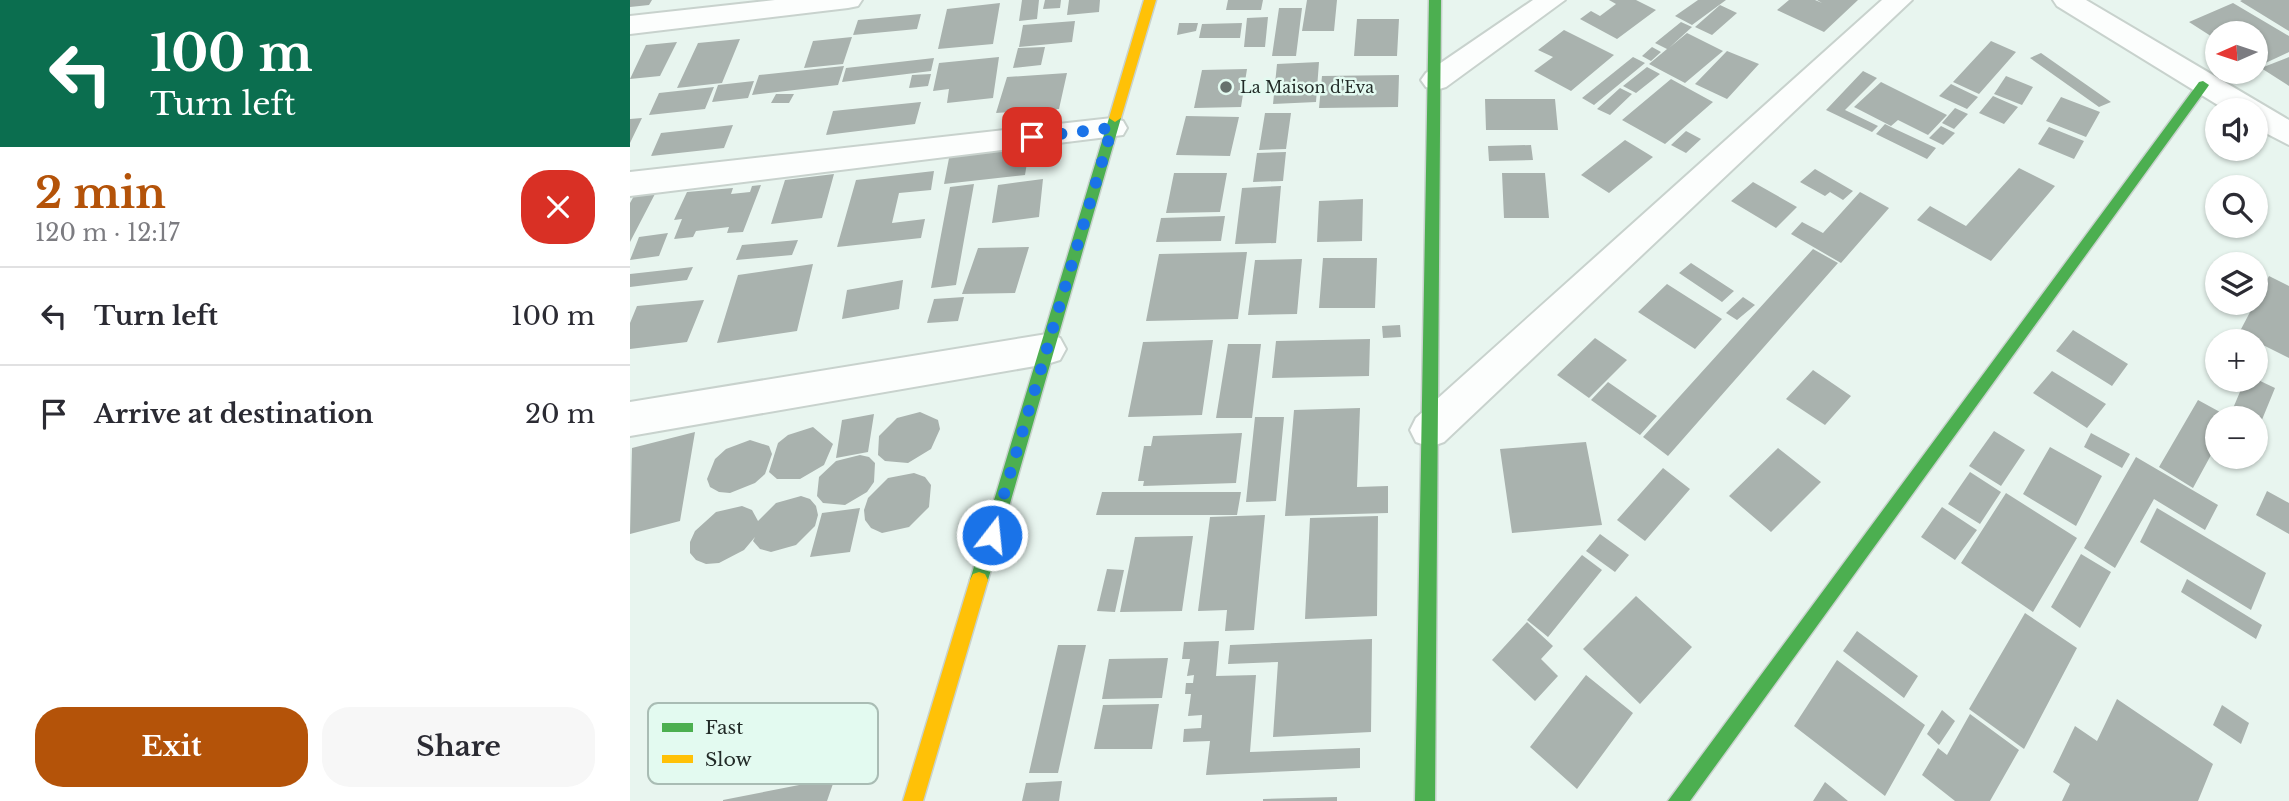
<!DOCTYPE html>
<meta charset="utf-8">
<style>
body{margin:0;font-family:"Libre Baskerville",serif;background:#f7f7f7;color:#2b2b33;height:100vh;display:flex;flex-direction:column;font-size:26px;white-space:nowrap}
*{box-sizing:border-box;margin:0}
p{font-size:23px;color:#7c7c81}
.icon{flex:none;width:38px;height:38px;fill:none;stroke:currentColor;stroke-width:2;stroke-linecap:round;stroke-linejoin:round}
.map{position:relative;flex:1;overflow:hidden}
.panel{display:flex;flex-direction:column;background:#fff;width:630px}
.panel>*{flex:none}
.guide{background:#0b6e4f;color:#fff;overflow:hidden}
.needle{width:46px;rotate:267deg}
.controls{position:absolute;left:1575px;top:21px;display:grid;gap:14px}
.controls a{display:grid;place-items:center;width:63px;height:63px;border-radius:50%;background:#fff;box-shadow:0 2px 5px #0004;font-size:35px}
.pin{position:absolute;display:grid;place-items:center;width:60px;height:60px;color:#fff;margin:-30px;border-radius:14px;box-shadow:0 4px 10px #0006}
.me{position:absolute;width:77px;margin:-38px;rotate:16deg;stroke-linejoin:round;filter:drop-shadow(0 0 5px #0008)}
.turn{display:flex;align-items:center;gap:24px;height:147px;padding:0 35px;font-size:32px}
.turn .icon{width:91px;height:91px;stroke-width:2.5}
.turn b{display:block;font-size:49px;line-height:60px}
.round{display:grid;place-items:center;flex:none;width:74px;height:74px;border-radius:28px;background:#f7f7f7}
.summary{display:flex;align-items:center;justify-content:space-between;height:119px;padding:0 35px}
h1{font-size:42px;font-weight:700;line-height:52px;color:#b45309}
.primary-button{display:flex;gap:14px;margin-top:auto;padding:14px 35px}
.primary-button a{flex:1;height:80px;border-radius:28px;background:#b45309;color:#fff;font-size:28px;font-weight:700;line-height:80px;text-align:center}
.primary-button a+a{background:#f7f7f7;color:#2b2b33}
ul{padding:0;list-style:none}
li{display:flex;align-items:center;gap:21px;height:98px;padding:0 35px;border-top:2px solid #e1e1e2}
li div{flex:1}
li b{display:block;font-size:26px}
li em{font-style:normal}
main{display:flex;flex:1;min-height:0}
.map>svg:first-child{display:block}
.building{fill:#a9b2ae}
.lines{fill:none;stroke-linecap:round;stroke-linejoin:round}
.street-casing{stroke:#c8d2cd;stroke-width:4}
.fast-casing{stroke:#c8d2cd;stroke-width:3}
.slow-casing{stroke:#c8d2cd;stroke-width:3}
.street{fill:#fcfefd;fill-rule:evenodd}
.fast{fill:#4caf50;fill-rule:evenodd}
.slow{fill:#ffc107;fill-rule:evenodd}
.route{stroke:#1a73e8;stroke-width:12;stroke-dasharray:0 21.6}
.poi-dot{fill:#67716d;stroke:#e3faf0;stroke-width:2.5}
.labels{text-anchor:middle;stroke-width:5;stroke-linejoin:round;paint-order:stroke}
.far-poi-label{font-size:16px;fill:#222a27;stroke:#e3faf0;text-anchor:start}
.key{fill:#e3faf0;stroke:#a9bcb4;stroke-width:2}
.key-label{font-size:19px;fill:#222a27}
</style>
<main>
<section class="panel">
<div class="guide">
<div class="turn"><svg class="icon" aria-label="left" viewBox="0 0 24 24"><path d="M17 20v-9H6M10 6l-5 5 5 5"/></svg><div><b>100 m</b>Turn left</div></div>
</div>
<div class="summary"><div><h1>2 min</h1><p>120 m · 12:17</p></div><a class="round" style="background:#d93025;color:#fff"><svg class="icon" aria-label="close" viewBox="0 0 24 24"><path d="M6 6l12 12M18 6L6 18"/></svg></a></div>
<ul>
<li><svg class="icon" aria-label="left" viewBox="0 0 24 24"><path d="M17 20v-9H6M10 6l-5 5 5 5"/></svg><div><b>Turn left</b></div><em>100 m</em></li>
<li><svg class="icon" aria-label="arrive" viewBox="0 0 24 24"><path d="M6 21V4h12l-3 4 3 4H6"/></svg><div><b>Arrive at destination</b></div><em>20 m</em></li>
</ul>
<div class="primary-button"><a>Exit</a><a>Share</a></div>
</section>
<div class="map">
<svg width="1659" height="801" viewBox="0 0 1659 801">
<rect width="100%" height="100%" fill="#e8f5ef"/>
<path class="building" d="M0 0H22L19 5 0 7Z
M392 0H409L407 19 389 21Z
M415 0H431L430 8 413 9Z
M439 0H470L469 12 437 15Z
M598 0H633L631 10H596Z
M677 0H707L704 31H672Z
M979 0H1006L1026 10 987 39 950 19 961 11 970 16 986 4Z
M1068 0H1096L1062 25 1045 16Z
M1159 0H1185L1192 3 1187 0H1228L1194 32 1147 10Z
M1659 0V31L1610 1 1612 0Z
M370 3 363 44 308 49 317 9Z
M1603 3 1659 36V52L1629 66 1626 64V33H1587V40L1559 22Z
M1090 5 1107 13 1082 35 1065 27Z
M649 8H672L666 56H642Z
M291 14 287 29 223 35 228 20Z
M638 17 635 47H614L617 18Z
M727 19H769L767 56H724Z
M445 21 442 42 389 47 393 25Z
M1051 22 1062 27 1039 48 1057 33 1093 51 1055 83 1019 64 1037 49 1025 43Z
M549 23H568L566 31 547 35Z
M612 23 610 38H569L572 24Z
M934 30 984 55 941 91 904 71 923 57 908 50Z
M222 37 213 64 174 68 183 41Z
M110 39 92 83 47 88 68 43Z
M1361 41 1386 52 1349 94 1323 82Z
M47 42 30 76 0 79 16 45Z
M415 47 411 65 383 68 388 48Z
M1022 47 1031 52 1021 61 1012 56Z
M1097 51 1129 64 1097 99 1065 84Z
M1411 53 1481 102 1469 107 1400 58Z
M369 57 363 98 317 103 319 89 303 91 309 63Z
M1003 57 1015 63 964 105 952 98Z
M1659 57V86L1631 68Z
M304 58 301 71 212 82 216 68Z
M689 62 686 102 643 104 647 64Z
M214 66 208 85 122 95 129 75Z
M1017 67 1030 74 1006 93 993 86Z
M617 69 611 107 564 108 572 70Z
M1233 71 1247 78 1215 110 1248 126 1242 132 1196 110Z
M437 73 429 109 366 113 377 77Z
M301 74 298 86 279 88 282 75Z
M769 75 768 107 689 108 692 76Z
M1376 76 1403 87 1392 105 1364 94Z
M1041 79 1083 102 1035 144 992 120Z
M124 81 118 98 82 102 88 85Z
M1251 82 1317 115 1298 135 1268 120 1261 126 1224 107Z
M1321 84 1348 97 1337 109 1309 96Z
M84 87 75 109 19 115 29 93Z
M990 88 1002 94 980 115 967 109Z
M146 94H164L159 103H141Z
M1363 96 1388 107 1374 124 1349 113Z
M1431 97 1470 112 1456 137 1416 121Z
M855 99H925L928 130H856Z
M291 102 285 124 196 135 203 111Z
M1325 108 1338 114 1324 129 1312 123Z
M635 113H661L656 149 629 150Z
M556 116 609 117 600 156 546 155Z
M12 118 0 143V119Z
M1255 124 1263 128 1306 148 1297 159 1246 134Z
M103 125 94 148 21 156 31 133Z
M1311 126 1325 133 1313 145 1299 138Z
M1419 127 1454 141 1444 159 1408 144Z
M1056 131 1071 139 1056 153 1041 145Z
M995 140 1023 157 979 193 951 175Z
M400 144 395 175 314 184 320 153Z
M901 145 903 160 859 161 858 146Z
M656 152 653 181 623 182 627 153Z
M1389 168 1425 186 1361 261 1287 220 1300 206 1336 226Z
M1185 169 1223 191 1213 200 1200 192 1195 196 1170 182Z
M304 171 301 190 269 193 262 223 295 219 291 238 207 247 226 180Z
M544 173H597L590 212 536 213Z
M872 173H915L919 218H874Z
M204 174 192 218 141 224 155 180Z
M413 179 409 217 362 223 368 185Z
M1123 182 1167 207 1146 228 1101 201Z
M344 184 326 285 301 288 320 187Z
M131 185 113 232 97 233 99 227 66 231 63 237 44 239 52 219 44 220 57 192 103 188 101 194 120 192 122 186Z
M651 186 646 243 605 244 612 188Z
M26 192 0 242V203L5 194Z
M1230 192 1259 208 1211 263 1161 234 1172 222 1193 233Z
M733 199 732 241 687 242 689 201Z
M595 216 591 241 526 242 531 218Z
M38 233 29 256 0 260 9 237Z
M168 240 162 255 106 260 112 245Z
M399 247 385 293 332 294 348 248Z
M1183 249 1208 263 1038 456 1013 437Z
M617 252 608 319 516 321 529 254Z
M693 258H747L745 308H689Z
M672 259 667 314 618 315 625 260Z
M1061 263 1104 291 1092 302 1049 273Z
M183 264 167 331 87 343 108 275Z
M63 267 57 280 0 287V274Z
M1639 276 1659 286V358L1609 333Z
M273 280 269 309 212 319 217 290Z
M1037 284 1092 319 1065 349 1008 312Z
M334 297 328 321 297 323 304 299Z
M1113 297 1125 305 1107 320 1096 313Z
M74 300 57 342 0 349V323L7 306Z
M770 325 771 337 753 338 752 326Z
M1443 330 1498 364 1482 386 1426 351Z
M965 338 997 360 959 398 927 375Z
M740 339 739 376 642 378 646 341Z
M583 340 572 415 498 417 513 342Z
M598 344H631L622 418H586Z
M1183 370 1221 396 1195 425 1156 399Z
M1422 371 1476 404 1457 428 1403 393Z
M1626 379 1645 388 1629 427 1626 418H1611L1601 413 1615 380Z
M978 382 1027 416 1010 435 961 400Z
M1568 400 1601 418H1587V444L1563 488 1529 467Z
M730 408 727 487 758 486V513L655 516 664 410Z
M290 412 308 420 310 429 301 449 278 463 255 461 248 455 249 436 267 418Z
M244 414 238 452 206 458 212 420Z
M625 417H654L646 501 616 502Z
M183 427 203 444 194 465 170 479H147L139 472 148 443 158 435Z
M1364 431 1395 450 1371 486 1339 466Z
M65 432 50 521 0 534 2 448Z
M612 433 606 483 513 486 514 481H508L514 446H521L523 436Z
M1461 433 1500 454 1492 468 1454 447Z
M120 440 139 446 142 454 135 474 125 483 100 493 89 492 80 487 77 479 85 459 96 449Z
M956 442 972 525 882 533 870 449Z
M1420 447 1472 476 1446 526 1393 494Z
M1148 448 1191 482 1141 532 1099 496Z
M230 455 239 457 245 463 244 482 237 492 215 505 193 503 187 496 189 477 206 461Z
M1506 457 1588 505 1575 530 1524 499 1485 568 1454 548Z
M1033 468 1060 489 1015 541 987 520Z
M1340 472 1371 492 1350 524 1318 504Z
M284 473 295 477 301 485 299 507 279 527 252 533 241 528 235 520 234 510 238 498 258 478Z
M1637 491 1659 503V534L1626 515Z
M472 492H611L607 515H466Z
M1376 493 1447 538 1403 612 1331 563Z
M171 496 180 499 186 506 188 515 185 526 166 545 141 552 130 549 123 541 125 537 114 550 89 563 76 564 66 560 60 553V542L65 531 86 512 112 506 122 510 128 521 146 503Z
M1312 507 1347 530 1325 560 1291 537Z
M230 508 220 552 180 557 192 513Z
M1527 508 1636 573 1621 610 1510 542Z
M635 515 624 630 595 631 597 610 568 611 580 517Z
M748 516 747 616 675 619 680 518Z
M970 534 999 555 985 572 956 551Z
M563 536 552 611 490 612 505 537Z
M1451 554 1481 572 1450 628 1421 607Z
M952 555 972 570 918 637 897 620Z
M477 569 494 570 485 612 467 611Z
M1557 579 1632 625 1626 639 1551 592Z
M1006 596 1062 647 1010 704 953 649Z
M1395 613 1447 648 1394 749 1339 709Z
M897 622 923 646 911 659 928 676 905 701 862 660Z
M1227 631 1288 676 1274 698 1213 651Z
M742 639 741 732 643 737 648 662 598 664 600 645Z
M589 641 586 676 626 675 620 752 730 748V768L576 775 580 741 553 742 554 729 571 728 572 715 558 716 561 694H555L556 683H563L564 675 557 676 560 659H552L554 642Z
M428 645H456L428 773H399Z
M538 658 532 698 472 699 479 659Z
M1207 660 1295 725 1255 796 1164 726Z
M956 675 1003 713 947 789 900 747Z
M1487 699 1583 764 1568 801H1432L1440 784 1423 772 1445 726 1467 741Z
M529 704 522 749H464L473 705Z
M1592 705 1619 723 1611 744 1583 725Z
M1312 710 1325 721 1309 745 1297 734Z
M1340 714 1389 750 1360 801H1325L1292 775 1308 748 1317 755Z
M205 778 197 801H93V800Z
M432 781 429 801H392L396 783Z
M1195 782 1218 801H1183Z
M707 797V801H633V799Z"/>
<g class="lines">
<defs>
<path id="street" d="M145 0H232L228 6 218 8 0 34V16Z
M903 0H935L816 87 806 90 796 87 791 80 796 73Z
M1252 0H1282L814 442 800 447 786 442 780 430 786 418Z
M1423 0H1456L1659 120V145L1626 128V110H1596L1427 6Z
M482 118 493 121 497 128 493 135 0 196V172Z
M417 334 430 338 436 349 430 360 417 364 0 436V402Z"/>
<path id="fast" d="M799 0H811L805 801H785Z
M1573 81 1579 85 1577 88 1060 801H1038L1569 82Z
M485 114 491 118 358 580 355 586 349 588 343 586 340 580 479 118Z"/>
<path id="slow" d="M514 0H526L491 118 485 122 479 118Z
M349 572 355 574 358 580 293 801H273L340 580 343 574Z"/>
</defs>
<use href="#street" class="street-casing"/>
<use href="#fast" class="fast-casing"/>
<use href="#slow" class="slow-casing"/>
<use href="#street" class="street"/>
<use href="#fast" class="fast"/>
<use href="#slow" class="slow"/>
</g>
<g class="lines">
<path class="route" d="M362 535 482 128 402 137"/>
</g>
<circle class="poi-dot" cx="596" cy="87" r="7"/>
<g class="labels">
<g class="far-poi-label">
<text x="610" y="93">La Maison d'Eva</text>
</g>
</g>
<rect x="18" y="703" width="230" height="81" rx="10" class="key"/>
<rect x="32" y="723" width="31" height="9" fill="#4caf50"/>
<rect x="32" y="755" width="31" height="8" fill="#ffc107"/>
<g class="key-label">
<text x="75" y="734">Fast</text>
<text x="75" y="766">Slow</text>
</g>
</svg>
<div class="controls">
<a><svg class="needle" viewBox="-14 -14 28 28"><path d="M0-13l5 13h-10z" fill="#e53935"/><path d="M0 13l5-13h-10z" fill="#7c7c81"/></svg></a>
<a><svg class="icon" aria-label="sound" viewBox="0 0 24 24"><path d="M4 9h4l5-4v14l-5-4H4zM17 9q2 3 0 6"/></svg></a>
<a><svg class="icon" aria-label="search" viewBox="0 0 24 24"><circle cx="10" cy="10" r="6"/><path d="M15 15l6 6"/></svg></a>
<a><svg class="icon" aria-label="layers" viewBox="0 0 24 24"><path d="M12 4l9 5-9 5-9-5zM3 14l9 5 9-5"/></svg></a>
<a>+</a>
<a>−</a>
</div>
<div class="pin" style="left:402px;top:137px;background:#d93025"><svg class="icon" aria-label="arrive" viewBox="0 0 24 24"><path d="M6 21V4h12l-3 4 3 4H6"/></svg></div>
<svg class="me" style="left:362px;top:535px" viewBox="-20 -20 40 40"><circle r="17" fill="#1a73e8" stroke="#fff" stroke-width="3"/><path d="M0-11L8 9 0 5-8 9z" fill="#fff"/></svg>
</div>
</main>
